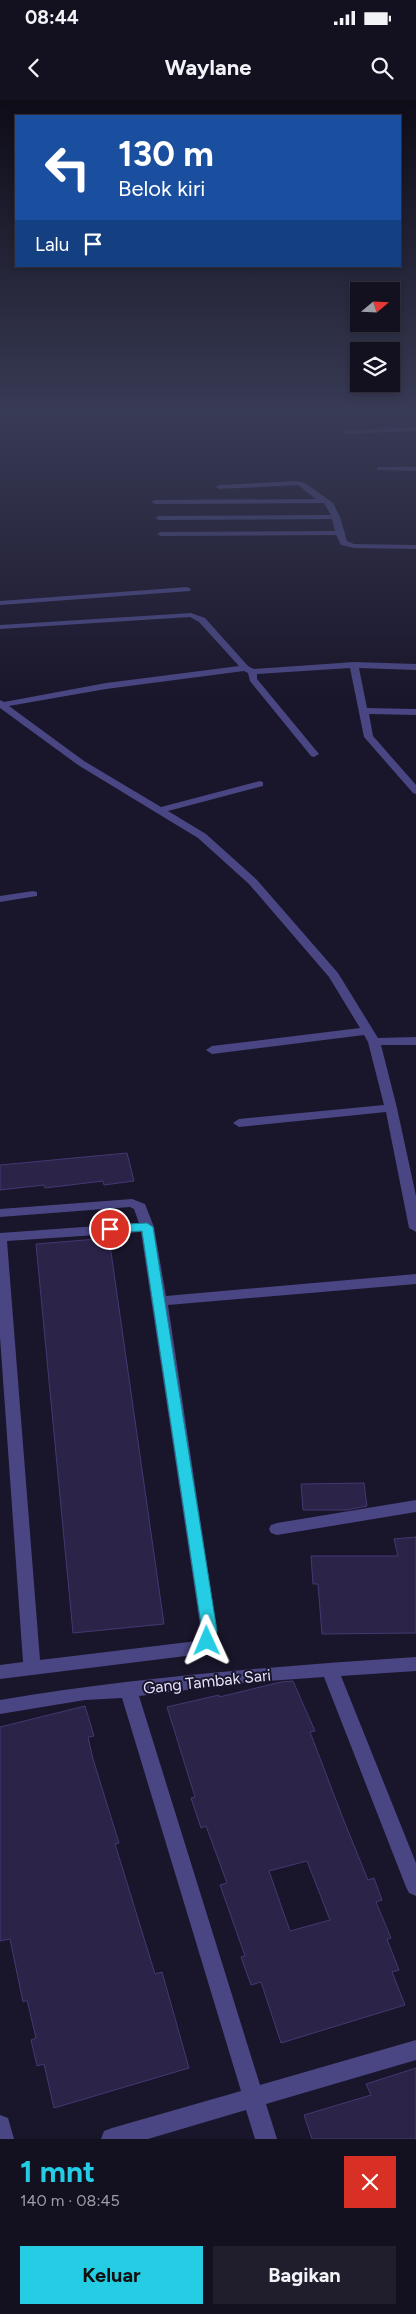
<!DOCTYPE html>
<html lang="id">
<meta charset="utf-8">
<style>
body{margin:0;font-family:Figtree,sans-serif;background:#201e2d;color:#f1f3f6;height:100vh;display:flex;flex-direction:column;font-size:19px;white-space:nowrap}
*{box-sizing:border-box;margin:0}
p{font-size:16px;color:#9d9da5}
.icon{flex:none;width:28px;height:28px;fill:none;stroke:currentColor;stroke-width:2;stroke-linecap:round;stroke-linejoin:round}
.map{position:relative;height:2039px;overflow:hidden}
.sheet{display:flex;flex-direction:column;background:#131020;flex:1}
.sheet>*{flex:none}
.banner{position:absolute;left:15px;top:15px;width:386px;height:152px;border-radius:0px;box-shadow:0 2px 8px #0003,0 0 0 1px #32303e;background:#1a4fa0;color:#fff;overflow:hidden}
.needle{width:32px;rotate:71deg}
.controls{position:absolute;left:350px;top:182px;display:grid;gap:10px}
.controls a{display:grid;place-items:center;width:50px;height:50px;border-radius:0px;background:#131020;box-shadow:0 2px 8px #0003,0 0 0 1px #32303e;font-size:25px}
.pin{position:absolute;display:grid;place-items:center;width:42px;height:42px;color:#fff;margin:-21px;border:2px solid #fff;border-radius:50%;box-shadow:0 1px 5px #0007}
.me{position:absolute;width:55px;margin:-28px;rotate:359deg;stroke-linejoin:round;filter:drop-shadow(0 0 4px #0008)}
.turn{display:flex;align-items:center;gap:18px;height:105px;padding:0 20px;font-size:22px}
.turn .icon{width:65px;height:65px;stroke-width:2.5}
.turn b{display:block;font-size:35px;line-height:42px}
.then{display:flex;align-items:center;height:48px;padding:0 20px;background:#0003;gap:10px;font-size:19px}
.round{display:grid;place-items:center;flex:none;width:52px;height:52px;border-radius:0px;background:#201e2d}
.summary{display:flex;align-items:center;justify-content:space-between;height:85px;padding:0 20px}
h1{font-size:30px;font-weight:700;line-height:38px;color:#25cde4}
.button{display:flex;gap:10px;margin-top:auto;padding:10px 20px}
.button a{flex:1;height:58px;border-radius:0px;background:#25cde4;color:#111;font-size:20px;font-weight:700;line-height:58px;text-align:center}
.button a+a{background:#201e2d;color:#f1f3f6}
.status{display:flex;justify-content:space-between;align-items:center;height:35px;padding:0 25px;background:#131020;direction:ltr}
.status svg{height:14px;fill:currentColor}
header{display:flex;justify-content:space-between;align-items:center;height:65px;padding:0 20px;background:#131020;font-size:22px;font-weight:700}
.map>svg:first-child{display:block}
.building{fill:#2c2349;stroke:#453872;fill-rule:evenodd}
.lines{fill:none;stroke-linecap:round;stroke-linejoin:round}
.minor{fill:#494683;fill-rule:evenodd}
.route{fill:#25cde4;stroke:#188594}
.labels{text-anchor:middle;stroke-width:4;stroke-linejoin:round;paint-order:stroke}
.near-street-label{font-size:16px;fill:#e5e1fb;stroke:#19152a}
</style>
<div class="status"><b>08:44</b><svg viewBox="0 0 49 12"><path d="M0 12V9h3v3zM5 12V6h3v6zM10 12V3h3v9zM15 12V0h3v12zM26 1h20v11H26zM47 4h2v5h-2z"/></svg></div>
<header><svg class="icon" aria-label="back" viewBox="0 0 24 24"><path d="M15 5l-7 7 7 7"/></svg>Waylane<svg class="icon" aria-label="search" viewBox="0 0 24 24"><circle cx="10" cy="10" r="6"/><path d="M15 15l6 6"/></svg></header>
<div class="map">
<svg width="416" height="2039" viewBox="0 0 416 2039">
<rect width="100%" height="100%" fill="#19152a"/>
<path class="building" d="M127 1053 134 1081 104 1085 103 1081 45 1088 44 1085 0 1090V1065Z
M109 1138 164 1524 73 1533 36 1144Z
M364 1383 367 1406 347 1410H303L301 1384Z
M416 1437V1533L322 1534 318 1484H313L311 1456H398L394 1439Z
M293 1581 315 1631 310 1632 344 1721 368 1780 374 1778 382 1800 376 1802 391 1838 387 1839 399 1870 392 1872 405 1905 281 1943 261 1882 251 1885 241 1857 245 1856 220 1785 227 1783 206 1726 201 1728 191 1698 195 1697 167 1607 219 1595V1597L281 1582ZM307 1761 330 1820 290 1831 269 1771Z
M85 1606 94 1636 88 1637 93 1659 119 1743 115 1744 155 1874 162 1872 189 1968 54 2008 44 1964 37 1966 31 1940 36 1938 27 1900 23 1902 10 1839 0 1841V1627Z
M416 1968V2039H312L304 2015 371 1995 366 1984Z"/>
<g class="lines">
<path class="minor" d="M416 327V331L346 334 343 332 346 330Z
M379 367H416V371L377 370V368Z
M298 381 305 383 333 403 340 417 347 441 354 444 416 445V449L354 448 341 445 336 435 161 436 157 434 161 432 335 431 332 419 159 420 155 418 159 416 331 415 324 403 155 404 151 402 155 400 316 399 298 385 219 389 216 387 219 385Z
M187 487 191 489 190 491 0 505V501Z
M191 513 205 518 248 566 254 569 354 562 416 564V570L359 568 367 608 416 609V615L369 614 373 636 416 685V694L413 693 364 637 350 568 257 574V579L319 654 314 657 311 656 250 581 248 573 244 571 106 589 9 606 84 661 161 707 260 681 263 682V686L168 711 206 734 257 780 338 873 378 938 416 937V945H381L397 1008 416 1096V1132L409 1128 386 1012 239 1027 233 1023 239 1019 384 1005 368 942 364 935 212 954 206 950 212 946 360 928 329 877 249 784 198 738 78 665 0 608V600L4 602 106 583 239 566 199 522 190 517 0 529V525Z
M33 791 37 792V796L0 802V796Z
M132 1099 145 1104 154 1127 166 1196 416 1174V1184L168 1205 217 1531C215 1542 213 1550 202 1554L0 1579V1565L23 1562 0 1237V1133L139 1123 134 1109 130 1107 0 1117V1109ZM141 1132 201 1531 197 1541 40 1560 7 1141Z
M416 1400V1412L277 1435 271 1433 269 1429 271 1425 277 1423Z
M416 1557V1571L341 1576 416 1763V1796L409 1793 406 1787 324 1577 242 1583 139 1596 260 1985 416 1940V1960L266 2004 277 2039H255L246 2010 148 2039H101L104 2031 112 2028 241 1991 122 1598 85 1600 0 1614V1600C138 1577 277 1566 416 1557Z
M0 2015 8 2018 14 2039H0Z"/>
</g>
<linearGradient id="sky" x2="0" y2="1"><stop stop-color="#0e0c17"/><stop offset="0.52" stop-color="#383b55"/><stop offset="1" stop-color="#383b55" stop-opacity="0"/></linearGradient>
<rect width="416" height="602" fill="url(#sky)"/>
<path class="route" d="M147 1123 153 1127 217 1531 213 1545 207 1547 202 1545 199 1541 202 1531 142 1131 110 1133 104 1129 110 1125Z"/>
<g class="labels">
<g class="near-street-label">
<text transform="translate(207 1581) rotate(-6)" y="6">Gang Tambak Sari</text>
</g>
</g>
</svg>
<div class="controls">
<a><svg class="needle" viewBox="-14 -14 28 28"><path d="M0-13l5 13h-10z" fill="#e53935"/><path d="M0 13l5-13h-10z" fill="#9d9da5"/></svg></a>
<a><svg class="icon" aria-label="layers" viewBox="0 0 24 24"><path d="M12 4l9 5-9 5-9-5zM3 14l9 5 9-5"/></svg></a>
</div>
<div class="pin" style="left:110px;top:1129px;background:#d93025"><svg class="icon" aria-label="arrive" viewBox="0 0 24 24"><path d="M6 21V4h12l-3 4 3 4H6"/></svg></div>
<svg class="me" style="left:207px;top:1541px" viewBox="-20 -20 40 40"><path d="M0-17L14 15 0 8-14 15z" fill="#25cde4" stroke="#fff" stroke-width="4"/></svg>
<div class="banner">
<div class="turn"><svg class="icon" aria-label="left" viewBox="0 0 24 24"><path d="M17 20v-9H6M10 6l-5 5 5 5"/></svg><div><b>130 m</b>Belok kiri</div></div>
<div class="then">Lalu<svg class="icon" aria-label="arrive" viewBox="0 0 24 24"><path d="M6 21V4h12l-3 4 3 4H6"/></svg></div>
</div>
</div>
<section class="sheet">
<div class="summary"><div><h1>1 mnt</h1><p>140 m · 08:45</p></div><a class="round" style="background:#d93025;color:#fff"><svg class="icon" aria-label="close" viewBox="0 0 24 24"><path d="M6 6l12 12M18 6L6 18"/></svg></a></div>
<div class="button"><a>Keluar</a><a>Bagikan</a></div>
</section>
